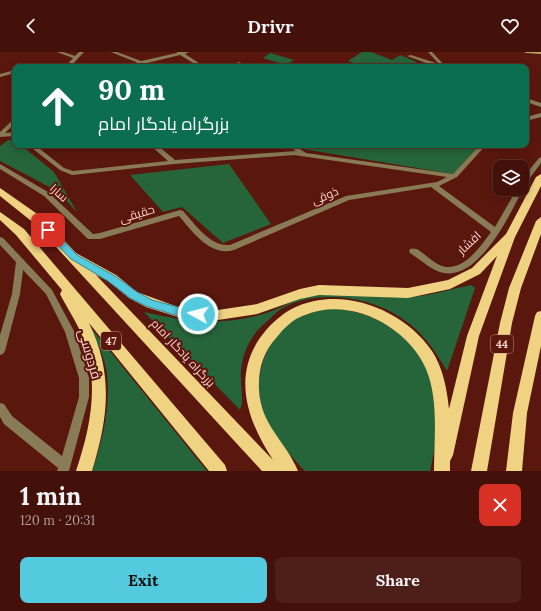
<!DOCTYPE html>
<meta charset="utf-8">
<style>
body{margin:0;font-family:Lora,Cairo,serif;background:#4e1f18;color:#f1f3f6;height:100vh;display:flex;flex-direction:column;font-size:15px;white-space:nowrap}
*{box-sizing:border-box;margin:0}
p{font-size:13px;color:#af9d9c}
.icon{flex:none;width:22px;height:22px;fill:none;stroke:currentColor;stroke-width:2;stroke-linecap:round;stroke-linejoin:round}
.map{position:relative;height:419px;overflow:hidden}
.side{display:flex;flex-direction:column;background:#44110a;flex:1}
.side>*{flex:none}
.guide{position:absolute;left:12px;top:12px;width:517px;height:84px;border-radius:8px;box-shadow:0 2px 10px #0003,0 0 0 1px #5c312b;background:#0b6e4f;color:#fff;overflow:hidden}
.buttons{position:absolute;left:493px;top:108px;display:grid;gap:8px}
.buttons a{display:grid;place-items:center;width:36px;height:36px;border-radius:8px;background:#44110a;box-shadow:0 2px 10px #0003,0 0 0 1px #5c312b;font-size:20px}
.pin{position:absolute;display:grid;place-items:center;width:34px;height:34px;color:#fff;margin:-17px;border-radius:8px;box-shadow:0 2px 6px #0006}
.me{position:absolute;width:44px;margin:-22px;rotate:277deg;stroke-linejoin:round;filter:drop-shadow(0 0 3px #0008)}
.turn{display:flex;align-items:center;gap:14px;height:84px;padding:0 20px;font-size:18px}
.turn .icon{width:52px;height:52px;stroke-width:2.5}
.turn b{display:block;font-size:28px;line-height:34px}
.round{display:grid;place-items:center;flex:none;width:42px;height:42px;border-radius:8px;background:#4e1f18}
.overview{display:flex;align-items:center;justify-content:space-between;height:68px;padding:0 20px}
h1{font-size:24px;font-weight:700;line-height:30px}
.button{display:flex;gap:8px;margin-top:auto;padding:8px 20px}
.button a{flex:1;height:46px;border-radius:8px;background:#54cade;color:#111;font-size:16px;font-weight:700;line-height:46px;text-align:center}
.button a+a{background:#4e1f18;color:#f1f3f6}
header{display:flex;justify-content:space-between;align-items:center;height:52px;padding:0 20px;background:#44110a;font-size:18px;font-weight:700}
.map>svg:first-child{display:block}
.green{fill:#266439}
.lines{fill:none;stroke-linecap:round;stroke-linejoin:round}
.minor{fill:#897b55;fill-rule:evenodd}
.secondary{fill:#bba565;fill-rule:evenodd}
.trunk{fill:#f0d382;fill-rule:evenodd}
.shaded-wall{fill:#66391d}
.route{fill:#54cade;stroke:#378390}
.labels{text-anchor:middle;stroke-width:4;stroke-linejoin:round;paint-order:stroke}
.shield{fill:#5a170e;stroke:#cb9890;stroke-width:1}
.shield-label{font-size:11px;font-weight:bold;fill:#fbd0c8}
.street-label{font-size:12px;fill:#fbd0c8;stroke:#5a170e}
.near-street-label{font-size:14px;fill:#fbd0c8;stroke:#5a170e}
</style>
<header><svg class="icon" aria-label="back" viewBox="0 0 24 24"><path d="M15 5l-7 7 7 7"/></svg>Drivr<svg class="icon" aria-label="heart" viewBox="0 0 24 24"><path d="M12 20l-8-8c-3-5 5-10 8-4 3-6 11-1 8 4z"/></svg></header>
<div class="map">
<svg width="541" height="419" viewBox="0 0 541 419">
<rect width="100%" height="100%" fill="#5a170e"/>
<path class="green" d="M362 0H371L392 8 400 3 417 10 407 15H364L348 9Z
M270 1 294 8 286 13 263 6Z
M8 88 15 89V93H21L54 120 77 160 57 139 0 109V94Z
M297 93H480L453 122 303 97Z
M229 112 271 172 223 191 182 155 163 160 130 123Z
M471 233 475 236 447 319C434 297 422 279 400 265 368 244 315 237 281 257 275 261 270 267 265 271 258 277 252 285 248 293 243 303 240 317 241 328 241 339 244 348 240 358L144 260C187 270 230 275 272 259 287 253 299 245 315 243 345 239 375 247 406 245 428 245 450 237 471 233Z
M326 256C380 257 431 292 436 349 439 373 435 396 430 419H305C271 383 244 347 268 297 273 285 284 271 296 266 306 262 316 259 326 256Z
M91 276 207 419H92C103 388 112 349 106 316 103 302 96 288 91 276Z"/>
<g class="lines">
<path class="minor" d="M57 0H63L75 4 79 0H84L70 15H65L73 6Z
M111 0H117L141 9 177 1V0H189L185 2 205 15H200L180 3 143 12 145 14 141 15 136 10Z
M428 0H432L446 15H437L407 4 411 3 439 12Z
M239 10 241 11V12L232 15H225Z
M15 18V21L0 25V22Z
M526 46 541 51V55L526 50Z
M541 61V65L526 69V65Z
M15 66V71L5 81 15 80V84L0 85V80Z
M28 93H35L64 116 73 119 168 109 150 93H157L175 108 296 99 287 93H294L306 101 453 122 480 93H486L457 125 439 134 495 175 517 137H522V135L523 137C510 162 480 227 444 221 432 219 421 208 410 201L409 199 410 197C416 195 420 199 424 202 430 207 438 214 446 215 465 217 481 194 491 180L431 135 349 148 234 198C210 205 192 179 179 164L100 187H88L44 144 0 117V112L48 140 93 182 100 181 180 158 183 159C195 172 210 195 230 193L346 144 437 130 447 125 294 103 174 112 72 123 60 118Z
M541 105V111L524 134H522V127L539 106Z
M0 185 3 186 52 238 74 279 89 326V345L69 419H57L58 416 4 372 0 365V351L4 352 12 364 62 404 79 345V326L65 280 46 242 23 218 20 242 5 299 3 302 0 303V283L12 242 16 210 0 193Z"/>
<path class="secondary" d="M524 0H541V2L526 1Z"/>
<path class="trunk" d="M541 122V134L515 185 479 284 453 403 450 409V419H434C434 386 439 348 426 317 408 274 349 244 305 263 293 267 284 276 277 285 263 300 258 318 259 338 261 374 286 389 298 419H262L35 172 0 144V136L43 166 76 201 116 223 137 240 178 255 218 258 257 252 300 237 319 233 408 236 448 228 472 216 506 182 536 125ZM497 204 467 284 449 357C447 337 443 316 432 299 405 259 345 234 298 254 286 259 276 267 267 277 230 319 246 367 273 408L96 223 108 229 129 246 146 255 178 265 218 268 257 262 300 247 319 243 408 246 450 237 480 222Z
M0 160 24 177 225 413 227 419H209L89 271C114 322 108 367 92 419H76C91 374 100 329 82 283 76 269 67 256 60 242L62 238 16 183 0 168Z
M541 165V182L521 236 512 271 487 419H471L500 271 509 236 536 169Z
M541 259V294L527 361 522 419H506L513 361 535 264 537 260Z"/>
</g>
<path class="shaded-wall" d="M44 93H54L45 96Z"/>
<path class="route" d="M48 175 51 176 77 203 115 224 137 240 152 248 178 255 202 259 203 262 202 265 198 267 178 264 146 254 130 246 108 229 71 207 45 180 44 178Z"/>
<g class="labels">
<g class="shield">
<rect x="101" y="280" width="20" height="18" rx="3"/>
<rect x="491" y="283" width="22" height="18" rx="3"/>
</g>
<g class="shield-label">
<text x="111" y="293">47</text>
<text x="502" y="296">44</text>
</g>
<g class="street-label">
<text transform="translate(59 141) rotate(42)" y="4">سارا</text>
<text transform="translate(325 144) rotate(-23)" y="4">ذوقی</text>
<text transform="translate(137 162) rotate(-17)" y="4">حقیقی</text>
<text transform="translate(469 191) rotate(-43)" y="4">افشار</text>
<text transform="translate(183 301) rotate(47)" y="4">بزرگراه یادگار امام</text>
</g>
<g class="near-street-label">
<text transform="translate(90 302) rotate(74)" y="5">فردوسی</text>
</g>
</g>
</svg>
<div class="buttons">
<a><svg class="icon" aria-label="layers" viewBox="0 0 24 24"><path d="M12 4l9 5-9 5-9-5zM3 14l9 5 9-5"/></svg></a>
</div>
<div class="pin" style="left:48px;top:178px;background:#d93025"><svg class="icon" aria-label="arrive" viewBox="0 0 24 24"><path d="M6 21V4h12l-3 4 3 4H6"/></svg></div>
<svg class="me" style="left:198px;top:262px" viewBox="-20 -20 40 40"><circle r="17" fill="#54cade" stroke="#fff" stroke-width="3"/><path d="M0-11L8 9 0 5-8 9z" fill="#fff"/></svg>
<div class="guide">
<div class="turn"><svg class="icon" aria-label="ahead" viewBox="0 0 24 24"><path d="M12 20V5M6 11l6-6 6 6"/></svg><div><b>90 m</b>بزرگراه یادگار امام</div></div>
</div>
</div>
<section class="side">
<div class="overview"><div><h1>1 min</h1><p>120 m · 20:31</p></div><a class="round" style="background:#d93025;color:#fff"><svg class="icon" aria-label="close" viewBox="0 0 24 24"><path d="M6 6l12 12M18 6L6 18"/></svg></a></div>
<div class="button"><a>Exit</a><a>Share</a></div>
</section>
